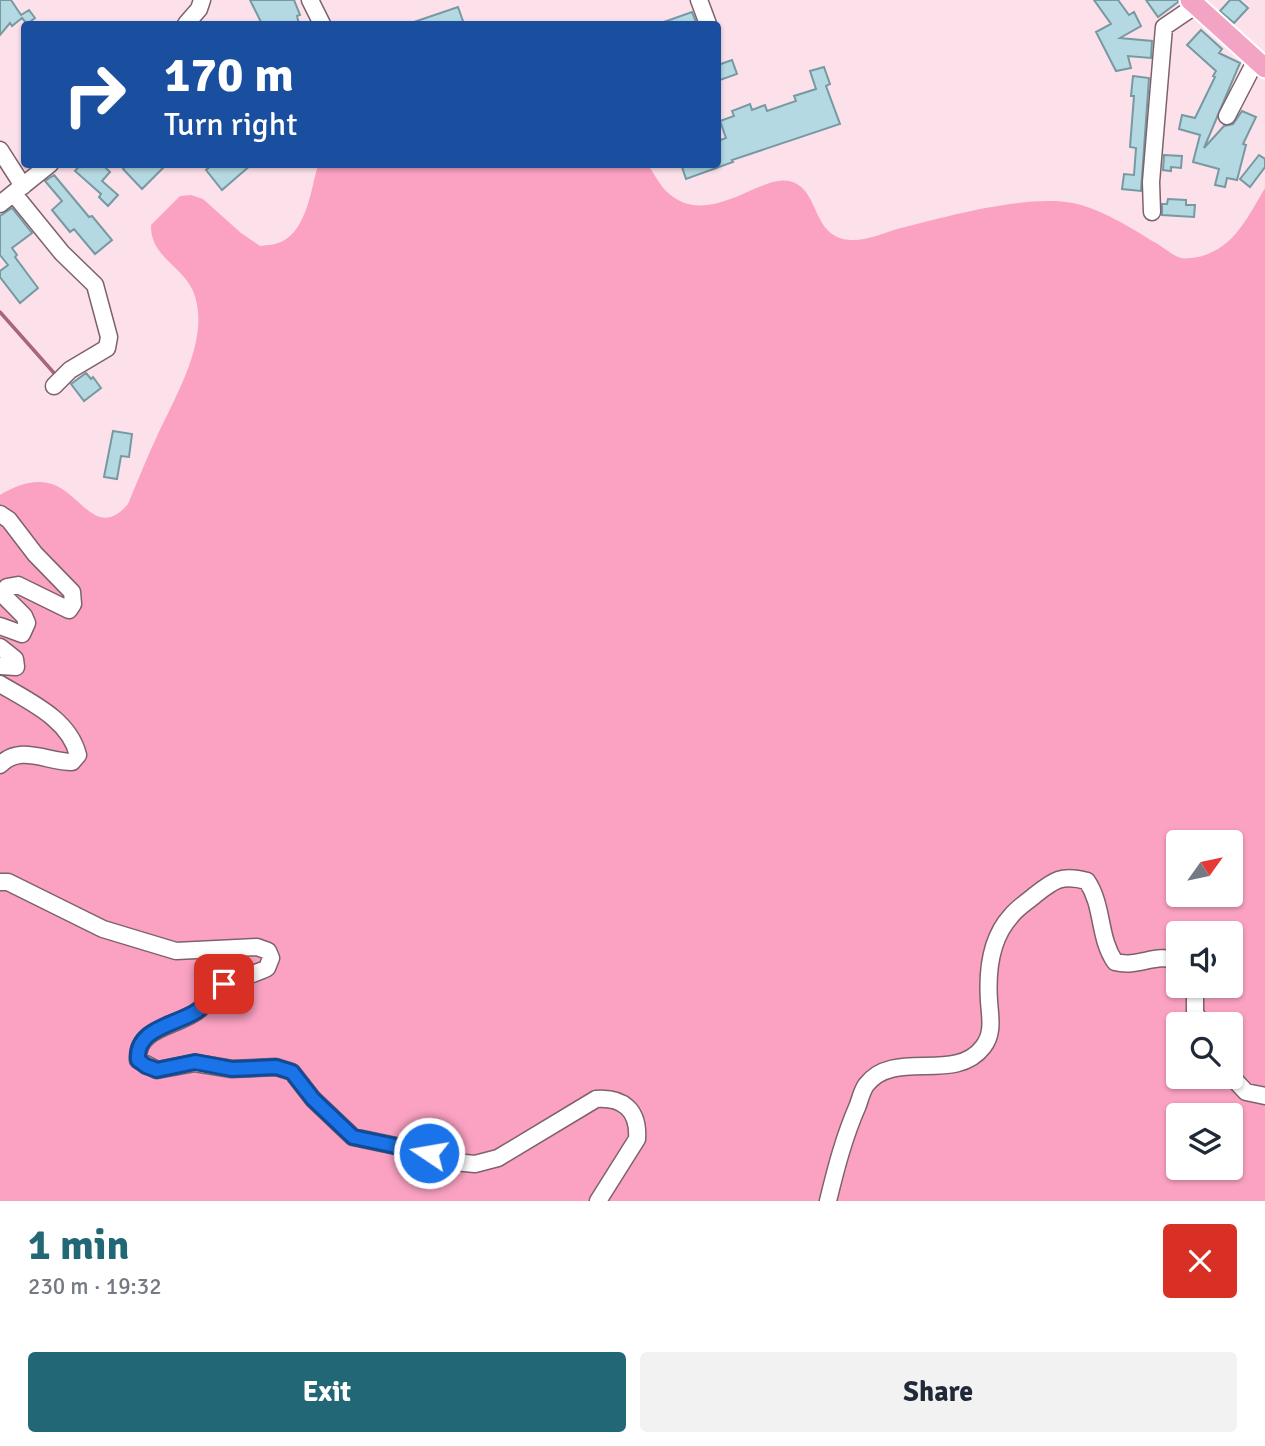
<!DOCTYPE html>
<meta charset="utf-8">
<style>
body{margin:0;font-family:Signika,sans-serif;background:#f2f2f3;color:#1f2937;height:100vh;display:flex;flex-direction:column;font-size:26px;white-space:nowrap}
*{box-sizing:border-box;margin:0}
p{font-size:23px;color:#747a83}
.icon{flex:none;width:38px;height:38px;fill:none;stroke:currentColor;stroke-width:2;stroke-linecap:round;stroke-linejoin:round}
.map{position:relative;height:1201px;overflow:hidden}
.panel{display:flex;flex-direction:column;background:#fff;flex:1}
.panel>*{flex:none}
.banner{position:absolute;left:21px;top:21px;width:700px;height:147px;border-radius:7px;box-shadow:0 2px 5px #0004;background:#1a4fa0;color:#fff;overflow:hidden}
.needle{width:46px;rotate:57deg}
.fabs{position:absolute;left:1166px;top:830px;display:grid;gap:14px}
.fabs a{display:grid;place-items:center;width:77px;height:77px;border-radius:7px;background:#fff;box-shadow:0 2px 5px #0004;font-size:35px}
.pin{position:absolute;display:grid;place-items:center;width:60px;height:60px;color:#fff;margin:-30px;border-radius:14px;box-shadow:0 4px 10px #0006}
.me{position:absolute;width:77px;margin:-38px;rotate:282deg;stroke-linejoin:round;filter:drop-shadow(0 0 5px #0008)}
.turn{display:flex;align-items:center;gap:24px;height:147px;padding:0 28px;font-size:32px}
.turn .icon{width:91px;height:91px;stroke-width:2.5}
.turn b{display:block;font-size:49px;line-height:60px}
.round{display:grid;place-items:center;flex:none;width:74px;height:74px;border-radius:7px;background:#f2f2f3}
.overview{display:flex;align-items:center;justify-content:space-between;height:119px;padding:0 28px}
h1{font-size:42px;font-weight:800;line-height:52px;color:#216776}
.primary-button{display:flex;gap:14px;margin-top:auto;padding:14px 28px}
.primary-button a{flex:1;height:80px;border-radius:7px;background:#216776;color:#fff;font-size:28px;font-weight:800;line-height:80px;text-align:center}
.primary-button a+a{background:#f2f2f3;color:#1f2937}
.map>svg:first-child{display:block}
.green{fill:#fba2c2;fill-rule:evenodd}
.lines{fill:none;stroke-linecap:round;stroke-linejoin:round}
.stream{stroke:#a9647e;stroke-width:3.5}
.building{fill:#b5d9e2;stroke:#7799a1;stroke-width:2}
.minor-casing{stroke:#7e626b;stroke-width:19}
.major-casing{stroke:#fff;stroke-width:23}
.minor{stroke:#fff;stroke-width:16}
.major{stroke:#f3a3c4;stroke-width:19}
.route-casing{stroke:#114b97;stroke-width:18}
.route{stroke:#1a73e8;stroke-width:12}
</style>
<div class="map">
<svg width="1265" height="1201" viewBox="0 0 1265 1201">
<rect width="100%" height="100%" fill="#fce1ea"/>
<path class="green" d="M318 165H648C654 173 659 184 666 191 695 219 728 200 759 187 769 183 779 179 789 181 821 188 810 237 850 240 868 241 885 232 901 228 947 216 1028 194 1073 203 1101 209 1130 227 1154 242 1162 246 1173 256 1181 258 1185 259 1189 258 1192 258 1232 253 1247 218 1265 188V1201H0V495C17 485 37 477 57 486 84 500 99 538 128 504 138 480 147 457 158 434 176 395 212 336 193 291 182 266 150 256 151 225L180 196 191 195 203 199 241 233 260 246C268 245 276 245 283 241 307 228 311 189 318 165ZM1178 842H1230V894H1178ZM1178 933H1230V985H1178ZM1178 1024H1230V1076H1178ZM1178 1115H1230V1167H1178Z"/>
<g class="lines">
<path class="stream" d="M0 312 54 373"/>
</g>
<path class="building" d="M0 0H11L21 15 29 10 35 18 27 24 22 18 12 26 10 23 0 35Z
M250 0H294L300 15 297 16 299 24H262Z
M1094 0H1118L1129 15 1134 12 1141 26 1120 38 1152 41 1151 58 1128 56 1131 68 1116 71 1096 32 1111 24Z
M1146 0H1178V2L1158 17Z
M1230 0H1239L1248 8 1234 23 1220 11Z
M458 7 464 24H411V23Z
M692 12 697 24H661V23Z
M1201 30 1222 49 1219 53 1240 63 1204 148 1224 126 1233 124 1242 111 1256 117 1243 144 1246 145 1237 180 1227 178 1225 187 1215 185 1219 169 1193 162 1200 135 1179 129 1182 115 1195 118 1215 77 1213 76 1216 71 1187 45Z
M732 60 737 74 720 80 718 65Z
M824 67 830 84 826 86 840 124 732 160 733 162 686 179 681 164H718V141L726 138 720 121 734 116 732 111 750 104 752 110 765 105 767 111 796 101 794 96 816 89 810 71Z
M1133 76 1149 78 1141 191 1122 189 1124 174 1134 175 1136 148 1130 147 1134 96H1131Z
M1164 155 1182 156 1181 168 1171 167V171L1163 170Z
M1259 155 1265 159V167L1250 187 1240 179Z
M81 164H102L110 172 102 181 118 195 108 206 99 197 101 194 75 171Z
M128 164H167L142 189 123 169Z
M213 164H252L222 190 206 170Z
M54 175 89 217 92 216 112 240 95 254 74 229 70 232 52 210 62 201 45 181Z
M1168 199 1186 200V205H1195L1194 217 1162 215V204H1167Z
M12 208 32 233 12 248 17 255 15 257 38 288 20 303 0 277V271L8 265 0 255V216Z
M86 373 91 379 93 377 101 388 84 401 71 384Z
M113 431 132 434 129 457 121 456 117 479 104 477Z"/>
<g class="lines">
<defs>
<path id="minor" d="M310 0 322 24
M699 0 708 24
M186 24 199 9 202 0
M1227 116 1256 60
M0 150 23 186
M14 194 62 253 95 285 109 337 107 348 70 370 54 386
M0 204 50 164
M1152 212 1151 182 1164 27 1195 6
M0 514 9 520 35 554 72 592 73 604 69 610 18 585 7 587 3 595 24 616 27 623 22 634 0 626
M0 647 15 659 16 667 0 666
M0 684C30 702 69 719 78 755L72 762C47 762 20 744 0 765
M0 882H8L103 929 176 951 257 947 268 951 271 958 267 968C254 975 240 977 227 983 214 989 210 1000 200 1009 180 1027 136 1026 138 1060L157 1070 195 1063 232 1069 276 1067 292 1072 313 1099 353 1137 429 1153 454 1162 475 1164 498 1158 596 1099C623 1097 639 1110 637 1139L598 1201
M1195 985V1012L1201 1024
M1230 1075 1246 1092 1265 1096
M828 1201C836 1168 844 1137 858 1105 860 1099 862 1091 866 1085 894 1048 955 1084 983 1047 994 1033 990 1017 989 1001 987 971 990 939 1011 916 1017 908 1027 902 1035 895 1054 880 1062 874 1087 881 1104 907 1098 937 1115 962 1140 968 1155 952 1178 961"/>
<path id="major" d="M1190 0 1265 68"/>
</defs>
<use href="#minor" class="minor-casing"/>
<use href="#major" class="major-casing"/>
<use href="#minor" class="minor"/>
<use href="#major" class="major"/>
</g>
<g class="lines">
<defs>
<path id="route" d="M224 984C214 992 207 1004 197 1011 176 1025 135 1028 138 1060L146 1066 157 1070 195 1062 232 1069 276 1067 292 1072 313 1099 353 1137 429 1153"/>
</defs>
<use href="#route" class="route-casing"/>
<use href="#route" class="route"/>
</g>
</svg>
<div class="fabs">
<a><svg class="needle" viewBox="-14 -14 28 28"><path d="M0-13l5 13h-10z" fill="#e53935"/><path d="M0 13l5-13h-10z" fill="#747a83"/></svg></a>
<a><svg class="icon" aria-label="sound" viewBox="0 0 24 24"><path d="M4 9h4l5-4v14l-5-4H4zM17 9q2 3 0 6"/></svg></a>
<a><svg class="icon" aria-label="search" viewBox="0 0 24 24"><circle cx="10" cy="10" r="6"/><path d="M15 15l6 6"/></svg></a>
<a><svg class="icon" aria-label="layers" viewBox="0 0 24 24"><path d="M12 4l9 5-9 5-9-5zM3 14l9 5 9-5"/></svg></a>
</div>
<div class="pin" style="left:224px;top:984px;background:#d93025"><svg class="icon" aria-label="arrive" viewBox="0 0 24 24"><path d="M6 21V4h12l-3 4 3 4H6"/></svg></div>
<svg class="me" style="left:429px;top:1153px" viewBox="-20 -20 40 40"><circle r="17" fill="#1a73e8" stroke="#fff" stroke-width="3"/><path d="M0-11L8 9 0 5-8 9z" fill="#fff"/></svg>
<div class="banner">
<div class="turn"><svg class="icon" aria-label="right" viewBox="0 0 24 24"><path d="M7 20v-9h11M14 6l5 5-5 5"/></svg><div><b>170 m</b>Turn right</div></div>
</div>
</div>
<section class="panel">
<div class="overview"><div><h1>1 min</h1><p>230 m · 19:32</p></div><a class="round" style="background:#d93025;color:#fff"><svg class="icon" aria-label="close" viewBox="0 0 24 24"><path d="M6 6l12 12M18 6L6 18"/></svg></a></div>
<div class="primary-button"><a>Exit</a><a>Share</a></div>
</section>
